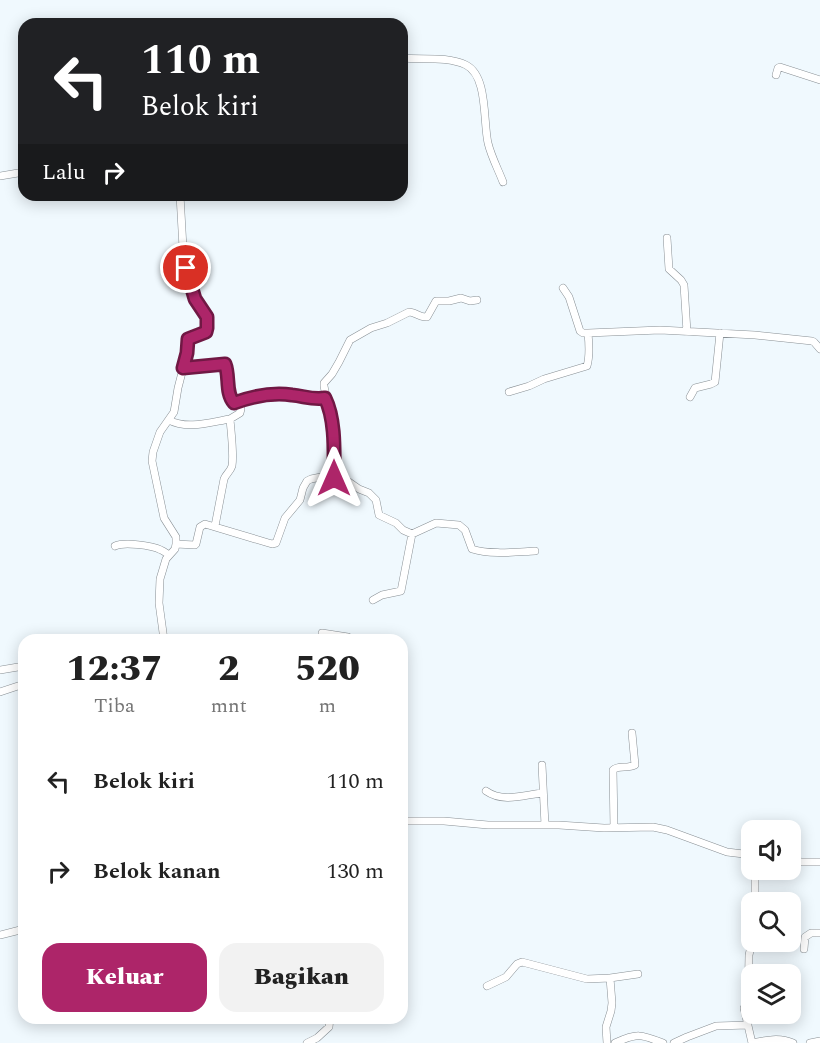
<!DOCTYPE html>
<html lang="id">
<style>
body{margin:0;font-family:Spectral,serif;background:#f2f2f2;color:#222;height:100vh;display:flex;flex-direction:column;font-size:22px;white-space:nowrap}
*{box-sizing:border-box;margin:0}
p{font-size:20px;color:#767676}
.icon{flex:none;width:33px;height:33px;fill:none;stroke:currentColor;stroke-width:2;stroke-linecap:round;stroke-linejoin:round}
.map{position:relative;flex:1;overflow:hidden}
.drawer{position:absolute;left:18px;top:634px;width:390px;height:390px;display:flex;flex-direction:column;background:#fff;border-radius:18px;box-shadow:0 3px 15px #0003}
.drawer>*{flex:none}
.banner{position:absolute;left:18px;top:18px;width:390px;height:183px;border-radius:18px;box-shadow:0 3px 15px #0003;background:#202124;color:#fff;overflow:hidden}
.fabs{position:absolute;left:741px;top:820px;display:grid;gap:12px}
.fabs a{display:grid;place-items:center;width:60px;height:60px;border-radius:12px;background:#fff;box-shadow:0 3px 15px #0003;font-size:30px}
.pin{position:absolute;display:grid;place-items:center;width:51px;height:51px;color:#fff;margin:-26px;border:3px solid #fff;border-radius:50%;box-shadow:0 2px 6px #0007}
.me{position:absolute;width:66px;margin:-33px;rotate:0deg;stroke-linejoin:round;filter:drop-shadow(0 0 4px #0008)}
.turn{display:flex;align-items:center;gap:21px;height:126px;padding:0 24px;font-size:27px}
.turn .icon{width:78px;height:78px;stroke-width:2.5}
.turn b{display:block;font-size:42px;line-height:51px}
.then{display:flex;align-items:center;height:57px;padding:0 24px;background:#0003;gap:12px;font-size:22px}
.eta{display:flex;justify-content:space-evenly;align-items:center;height:102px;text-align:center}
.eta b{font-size:36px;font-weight:800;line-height:42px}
.action{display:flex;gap:12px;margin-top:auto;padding:12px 24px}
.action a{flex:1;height:69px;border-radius:18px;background:#ad2569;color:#fff;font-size:24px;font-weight:800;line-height:69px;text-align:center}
.action a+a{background:#f2f2f2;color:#222}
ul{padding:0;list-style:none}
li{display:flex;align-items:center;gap:18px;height:90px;padding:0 24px}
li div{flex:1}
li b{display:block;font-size:22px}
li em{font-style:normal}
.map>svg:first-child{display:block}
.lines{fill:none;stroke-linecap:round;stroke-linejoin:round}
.minor-casing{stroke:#888f94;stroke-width:8}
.minor{stroke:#fff;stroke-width:7}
.route-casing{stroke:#701844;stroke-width:15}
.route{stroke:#ad2569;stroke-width:10}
</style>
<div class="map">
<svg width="820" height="1043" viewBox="0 0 820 1043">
<rect width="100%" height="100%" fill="#f0f9fe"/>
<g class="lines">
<defs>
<path id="minor" d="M402 58C422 60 447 56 466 65 488 76 483 121 488 143 491 156 498 169 503 182
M776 75 778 68 780 67 820 80
M0 176 24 172
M667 238 669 269 681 280 684 285 687 332
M563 288 569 297 580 331 583 333H588
M183 368 225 364C230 376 227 391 233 403L239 401 241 409 240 413 230 419C231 432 234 454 232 466 230 472 226 474 224 479L215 526
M509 392 529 386 544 379 587 366C590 356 589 343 588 333L660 330 755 335 812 341 814 342 820 349
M690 397 695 388 711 384 715 382 720 333
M239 401C256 394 274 393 292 395 305 397 311 400 325 398
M169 420C187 430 211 422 230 419
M334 478 333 431 324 386V383L332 374 339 362 350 340 371 328 387 323 409 312C415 312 420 318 427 317L436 301H449L461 298 470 301 477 300
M176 544 195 545 196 544 200 527 205 524 272 544 276 543 285 518 300 500 303 488 307 481 311 479 321 477 334 478 349 482 359 489 369 493 376 500 379 515 396 523 403 530 412 534 436 523 459 525 465 530 472 549C491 555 515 552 535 551
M115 546C124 542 151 545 161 550 164 551 166 553 169 555
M373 600 382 595 401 591 412 534
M322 633 348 637 350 640
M164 640 159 603 160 579 166 559 175 549 176 544V537L164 518 152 461 153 452 160 432 174 412 178 388 187 353 188 339 207 330V317L195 299 186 268 183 248 180 195
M0 670 24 666
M0 692 24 684
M542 765 545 825
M486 791C503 803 524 795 542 793
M402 821H444L488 825H559L604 828 653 827 667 830 727 852 752 855
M614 828 613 770C618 765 628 769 635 765L632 733
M790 861 802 862H820
M755 870V903
M0 935 24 929
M804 949 805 937 811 933H820
M487 986 506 977 517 964 522 962 587 979 610 978
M751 1003 745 1006 744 1008 752 1043
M748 1004 749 955 752 942
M307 1043 317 1038 329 1027 330 1018
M607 1043 606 1027 611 1011 612 1003 610 978 638 974
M615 1043C637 1033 641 1034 663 1043
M674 1043 687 1037 716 1026 748 1025
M752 1043C766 1040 780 1037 793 1043
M810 1043 820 1041"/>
</defs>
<use href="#minor" class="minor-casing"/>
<use href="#minor" class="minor"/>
</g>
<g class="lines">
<defs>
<path id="route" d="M186 268 195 299 207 317V328L206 332 188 339 187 353 183 368 225 364C230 376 225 393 234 403 253 396 271 392 292 395 304 396 312 400 325 398 336 420 334 454 334 478"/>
</defs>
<use href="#route" class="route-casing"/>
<use href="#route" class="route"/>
</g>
</svg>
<div class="fabs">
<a><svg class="icon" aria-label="sound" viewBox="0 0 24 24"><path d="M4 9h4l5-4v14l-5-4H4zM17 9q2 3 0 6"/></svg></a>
<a><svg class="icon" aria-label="search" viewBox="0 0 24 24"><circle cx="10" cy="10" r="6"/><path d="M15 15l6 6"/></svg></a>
<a><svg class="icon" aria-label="layers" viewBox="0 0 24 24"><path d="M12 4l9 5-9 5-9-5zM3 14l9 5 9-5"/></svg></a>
</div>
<div class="pin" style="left:186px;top:268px;background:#d93025"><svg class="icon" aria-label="arrive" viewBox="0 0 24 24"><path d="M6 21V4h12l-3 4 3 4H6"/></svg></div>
<svg class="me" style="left:334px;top:478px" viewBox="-20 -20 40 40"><path d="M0-17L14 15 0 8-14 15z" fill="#ad2569" stroke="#fff" stroke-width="4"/></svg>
<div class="banner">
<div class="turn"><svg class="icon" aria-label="left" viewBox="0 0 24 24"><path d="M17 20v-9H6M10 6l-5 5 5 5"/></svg><div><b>110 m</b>Belok kiri</div></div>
<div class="then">Lalu<svg class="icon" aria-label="right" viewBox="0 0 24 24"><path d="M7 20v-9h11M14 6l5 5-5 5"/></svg></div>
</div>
<section class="drawer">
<div class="eta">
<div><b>12:37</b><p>Tiba</p></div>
<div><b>2</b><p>mnt</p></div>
<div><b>520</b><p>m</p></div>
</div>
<ul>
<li><svg class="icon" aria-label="left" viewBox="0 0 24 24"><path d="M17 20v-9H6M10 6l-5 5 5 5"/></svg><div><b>Belok kiri</b></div><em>110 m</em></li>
<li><svg class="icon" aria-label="right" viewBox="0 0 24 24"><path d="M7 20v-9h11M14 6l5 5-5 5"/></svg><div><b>Belok kanan</b></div><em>130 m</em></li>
</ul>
<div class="action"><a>Keluar</a><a>Bagikan</a></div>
</section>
</div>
